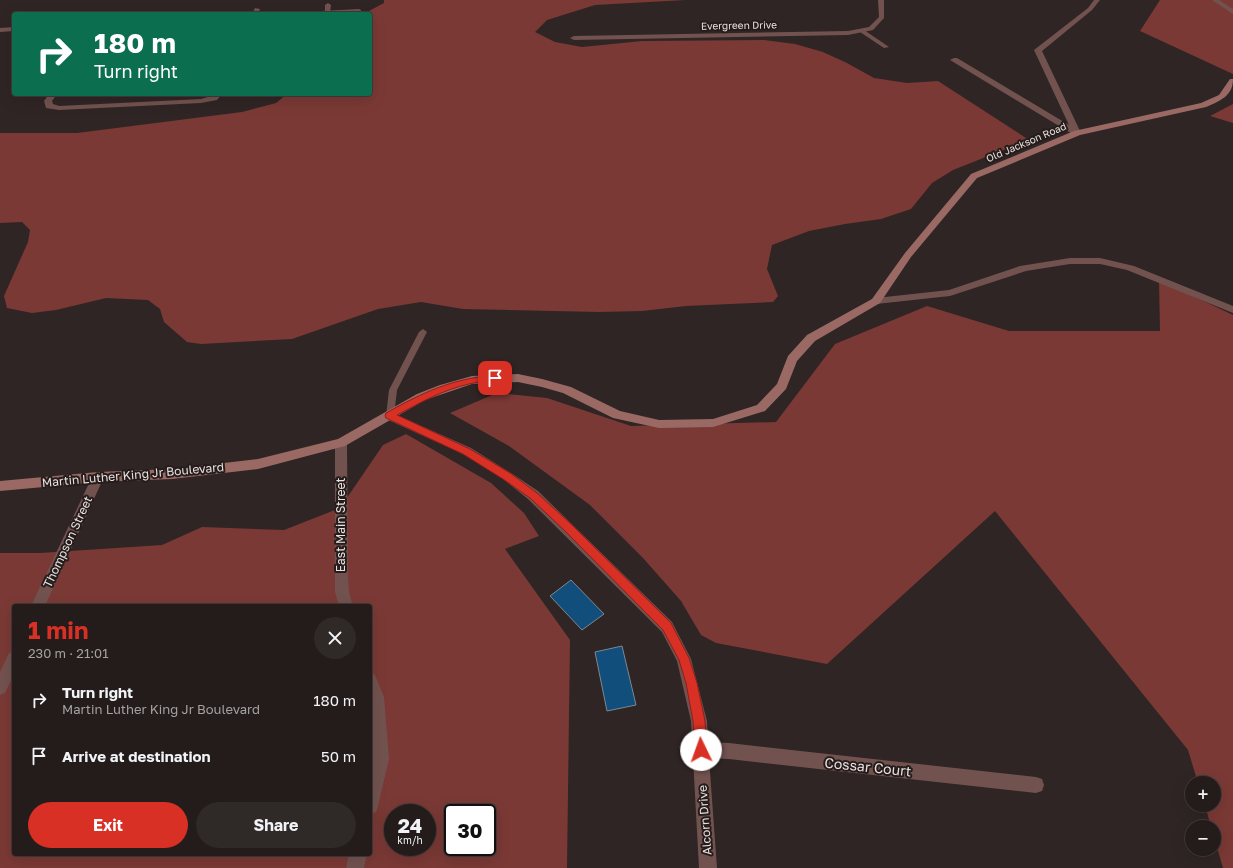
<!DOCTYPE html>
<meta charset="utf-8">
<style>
body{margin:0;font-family:"Golos Text",sans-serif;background:#2f2928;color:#f1f3f6;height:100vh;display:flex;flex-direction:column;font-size:15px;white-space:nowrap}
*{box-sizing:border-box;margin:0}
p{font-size:13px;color:#a3a1a3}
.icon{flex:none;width:22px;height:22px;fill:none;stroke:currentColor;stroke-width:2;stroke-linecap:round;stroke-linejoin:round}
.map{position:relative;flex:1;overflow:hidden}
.details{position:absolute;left:12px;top:604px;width:360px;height:252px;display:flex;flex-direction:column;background:#231c1b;border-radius:4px;box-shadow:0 4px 16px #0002,0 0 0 1px #403a3a}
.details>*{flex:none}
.guide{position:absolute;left:12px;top:12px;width:360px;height:84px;border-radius:4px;box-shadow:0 4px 16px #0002,0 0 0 1px #403a3a;background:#0b6e4f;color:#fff;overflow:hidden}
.tools{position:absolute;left:1185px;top:776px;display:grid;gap:8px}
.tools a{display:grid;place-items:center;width:36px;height:36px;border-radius:50%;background:#231c1b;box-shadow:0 4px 16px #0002,0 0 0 1px #403a3a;font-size:20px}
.speed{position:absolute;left:384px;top:804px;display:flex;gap:8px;font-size:20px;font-weight:700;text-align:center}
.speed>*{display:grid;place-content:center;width:52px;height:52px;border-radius:50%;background:#231c1b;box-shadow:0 4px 16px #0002,0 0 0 1px #403a3a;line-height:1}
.speed small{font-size:10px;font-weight:400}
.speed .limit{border:2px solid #111;border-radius:6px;background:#fff;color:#111}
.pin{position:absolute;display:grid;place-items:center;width:34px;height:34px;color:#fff;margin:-17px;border-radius:8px;box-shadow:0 2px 6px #0006}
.me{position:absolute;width:44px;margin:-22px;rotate:357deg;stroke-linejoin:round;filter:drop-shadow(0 0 3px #0008)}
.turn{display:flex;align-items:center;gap:14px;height:84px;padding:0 16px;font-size:18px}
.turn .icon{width:52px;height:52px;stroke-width:2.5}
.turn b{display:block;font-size:28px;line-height:34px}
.round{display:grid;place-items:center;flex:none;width:42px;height:42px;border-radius:21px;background:#2f2928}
.head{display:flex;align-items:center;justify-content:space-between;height:68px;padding:0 16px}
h1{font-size:24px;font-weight:700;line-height:30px;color:#d93025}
.button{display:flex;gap:8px;margin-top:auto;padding:8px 16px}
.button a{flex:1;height:46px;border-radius:24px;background:#d93025;color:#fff;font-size:16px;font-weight:700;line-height:46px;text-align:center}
.button a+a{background:#2f2928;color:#f1f3f6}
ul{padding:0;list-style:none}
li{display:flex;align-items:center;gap:12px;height:56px;padding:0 16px}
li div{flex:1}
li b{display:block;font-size:15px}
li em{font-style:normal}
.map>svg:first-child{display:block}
.green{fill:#7a3935;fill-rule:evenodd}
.building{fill:#114e7b;stroke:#7f878e}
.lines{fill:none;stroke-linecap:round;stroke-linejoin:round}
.lane{fill:#72524f;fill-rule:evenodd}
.street{fill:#72524f;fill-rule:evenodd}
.secondary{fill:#9b6964;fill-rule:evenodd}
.route{fill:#d93025;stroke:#8d1f18}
.labels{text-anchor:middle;stroke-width:4;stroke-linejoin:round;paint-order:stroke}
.far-street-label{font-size:10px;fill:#e9e2e1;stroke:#251c1b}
.street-label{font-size:12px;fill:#e9e2e1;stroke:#251c1b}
.near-street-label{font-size:14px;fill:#e9e2e1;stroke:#251c1b}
</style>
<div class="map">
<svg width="1233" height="868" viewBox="0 0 1233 868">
<rect width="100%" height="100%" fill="#2f2524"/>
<path class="green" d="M384 0H686L595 5 547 20 535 32 555 42 582 47 642 41 764 40 795 44 823 52 847 63 874 78 907 83 938 81 1029 140 953 170 932 183 911 209 881 219 845 224 809 231 772 245 767 269 778 296 773 302 686 306 642 311 599 312 463 309 421 302 378 309 292 339 201 344 187 342 164 322 160 309 148 300 106 298 56 310 32 313 7 308 4 296 28 242 30 230 22 222 0 223V133H77L242 112 276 103 287 94H370V14H359L365 13 384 3Z
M1160 0H1233V74L1140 31Z
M1233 104V123L1210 116Z
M1159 280 1233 315V868H1223L1214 837V827H1211L1205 805H1214V783H1198L1188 750 995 511 827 664 716 643 701 635 681 601 643 558 590 505 509 446 450 413 497 393 547 398 631 426 776 422 835 344 927 306 1009 331H1160Z
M406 434 491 483 524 513 539 536 505 549 570 640 567 868H0V553H40L162 545 202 527 284 530 340 508 383 445ZM14 606H370V854H14ZM393 813H427V847H393ZM453 813H487V847H453Z"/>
<path class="building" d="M571 580 604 614 582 630 550 596Z
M622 646 636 705 607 711 595 652Z"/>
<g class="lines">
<path class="lane" d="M328 3 331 5 330 13 325 14V5Z
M255 8 260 9 258 14H252Z
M860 30H864L889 47 884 48 860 32Z
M423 329 427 332 397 390 394 416 390 419 387 418 386 416 389 390 419 332Z"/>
<path class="street" d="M878 0H884V18L873 30 848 35 574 40 570 38 574 36 848 31 869 27 879 17Z
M1094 0H1100L1092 10 1042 51 1081 133 1080 135H1074L950 60 954 58H957L1069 125 1034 50 1088 8Z
M1212 0H1219L1233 9V14Z
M359 9 361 10V12L298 14 301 12Z
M14 27V31L0 32V28Z
M49 94H57L52 101 53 104 59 106 201 99 211 96 214 94H222L217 100 201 103 59 110 46 108 44 101Z
M1070 258H1100L1134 266 1233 306V313L1127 270 1100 264H1070L1026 271 950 296 876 304 871 301 876 298 949 290 1020 266Z
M390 412 471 448 511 473 538 491 672 622 691 659 707 721 708 742 729 743 1036 777 1042 779 1044 785 1042 791 1036 793 729 759 709 758 717 868H699L691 721 677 661 662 632 528 499 503 479 463 454 386 419 384 416 386 413Z
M341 438 345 440 347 443 348 576 349 592 353 606H339L335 592V443L337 440Z
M98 472 102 474 104 477 45 606H31L92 477 94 474Z
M14 651V674L5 693 0 695V672L9 653Z
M370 673 375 675 384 697 389 759 378 806 376 812 370 814V771L373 759 370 719Z
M349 854H367L364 868H346Z"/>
<path class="secondary" d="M1230 79H1233C1233 96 1220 101 1206 107L1080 135 977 178 911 257 880 303 815 341 797 361 786 389 765 411 713 427 659 428 613 418 563 393 542 387 518 382 472 384 425 400 345 446 258 469 172 479 98 482 0 491V481L98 472 172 469 258 459 338 439 417 394 440 385 472 376 518 374 542 379 571 387 620 411 659 420 713 419 757 405 777 384 788 356 807 335 872 299 905 253 971 174 1074 131 1201 103 1219 95Z"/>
</g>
<path class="route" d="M495 375 499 378 498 380C489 383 479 381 469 384 443 390 421 402 397 415L470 449 510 473 537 493 571 524 671 623 689 658 697 683 705 721 707 750 705 754 701 756 697 754 695 750 693 721 686 683 679 660 663 630 564 530 530 498 503 479 463 454 386 418 385 416 386 413C424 392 451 379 495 375Z"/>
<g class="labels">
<g class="far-street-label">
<text transform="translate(739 25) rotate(-1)" y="4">Evergreen Drive</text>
<text transform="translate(1026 142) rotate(-23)" y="4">Old Jackson Road</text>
</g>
<g class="street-label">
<text transform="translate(133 475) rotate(-5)" y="4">Martin Luther King Jr Boulevard</text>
<text transform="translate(341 525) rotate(-90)" y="4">East Main Street</text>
<text transform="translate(68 542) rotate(-65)" y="4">Thompson Street</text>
<text transform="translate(705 820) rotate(-94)" y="4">Alcorn Drive</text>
</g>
<g class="near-street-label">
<text transform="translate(868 767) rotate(6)" y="5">Cossar Court</text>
</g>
</g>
</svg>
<div class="tools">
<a>+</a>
<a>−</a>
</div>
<div class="speed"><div>24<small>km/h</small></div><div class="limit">30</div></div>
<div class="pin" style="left:495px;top:378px;background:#d93025"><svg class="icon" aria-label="arrive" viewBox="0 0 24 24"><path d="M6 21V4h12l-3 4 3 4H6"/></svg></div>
<svg class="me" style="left:701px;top:750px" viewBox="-20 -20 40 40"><circle r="19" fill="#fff"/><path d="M0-13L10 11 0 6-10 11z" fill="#d93025"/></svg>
<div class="guide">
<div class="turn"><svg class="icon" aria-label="right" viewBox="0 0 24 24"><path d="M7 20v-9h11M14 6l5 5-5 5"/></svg><div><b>180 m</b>Turn right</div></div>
</div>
<section class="details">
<div class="head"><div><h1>1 min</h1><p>230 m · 21:01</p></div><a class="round"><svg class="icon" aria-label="close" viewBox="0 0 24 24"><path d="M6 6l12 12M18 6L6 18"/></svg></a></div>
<ul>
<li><svg class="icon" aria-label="right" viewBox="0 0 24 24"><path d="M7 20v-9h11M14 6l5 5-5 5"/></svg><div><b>Turn right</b><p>Martin Luther King Jr Boulevard</p></div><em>180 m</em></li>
<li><svg class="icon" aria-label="arrive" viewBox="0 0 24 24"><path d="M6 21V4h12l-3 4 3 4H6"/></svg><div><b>Arrive at destination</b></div><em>50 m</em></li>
</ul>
<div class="button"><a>Exit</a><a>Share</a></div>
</section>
</div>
